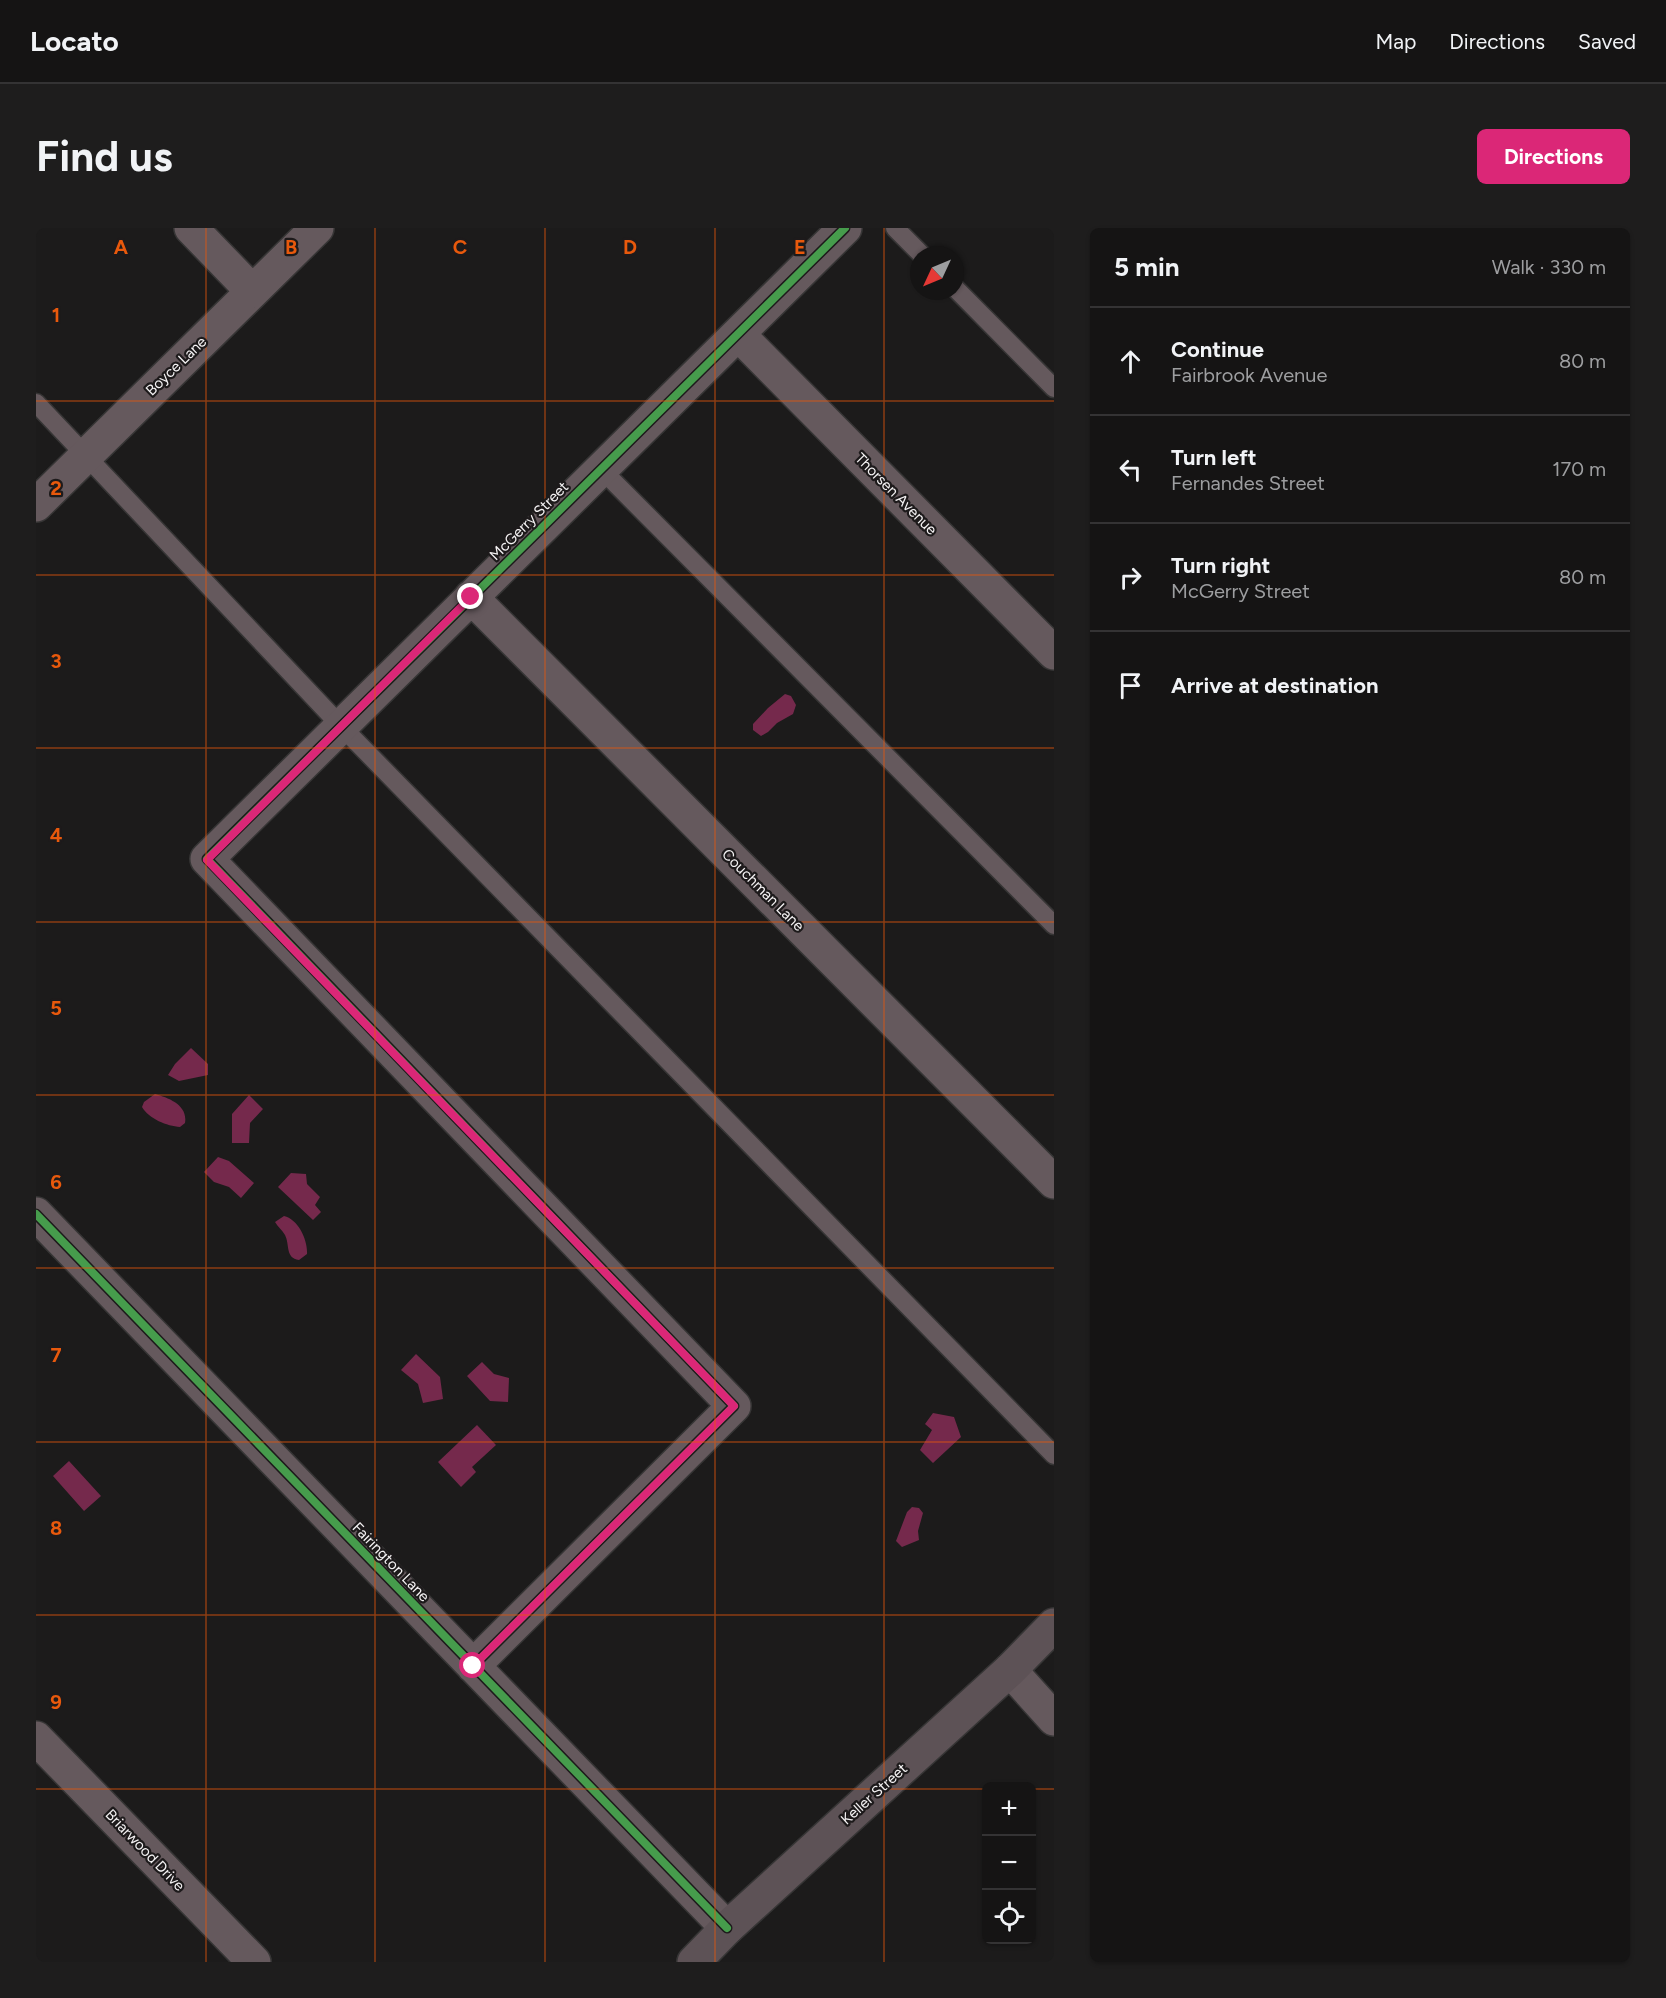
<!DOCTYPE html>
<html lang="en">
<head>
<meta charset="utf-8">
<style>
  body { margin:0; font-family:Figtree,sans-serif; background:#1e1d1d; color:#f1f3f6 }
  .controls { position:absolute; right:18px; bottom:18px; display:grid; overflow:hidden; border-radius:9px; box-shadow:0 2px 4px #0004 }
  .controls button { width:54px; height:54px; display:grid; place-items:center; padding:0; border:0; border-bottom:2px solid #343334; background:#151414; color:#f1f3f6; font:30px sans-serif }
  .compass { position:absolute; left:874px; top:18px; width:54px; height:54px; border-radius:50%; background:#151414; box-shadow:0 2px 4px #0004; rotate:226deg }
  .stop { position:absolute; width:18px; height:18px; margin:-14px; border:4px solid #db2777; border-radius:50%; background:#fff }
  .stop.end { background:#db2777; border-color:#fff; box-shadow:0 2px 6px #0008 }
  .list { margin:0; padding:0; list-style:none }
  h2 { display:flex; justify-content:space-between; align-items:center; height:78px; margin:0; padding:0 24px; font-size:26px }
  h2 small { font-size:20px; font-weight:400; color:#9d9ea0 }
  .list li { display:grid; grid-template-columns:39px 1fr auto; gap:18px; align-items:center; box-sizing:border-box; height:108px; padding:0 24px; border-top:2px solid #343334 }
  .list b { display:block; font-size:22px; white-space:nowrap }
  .list p { margin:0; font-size:20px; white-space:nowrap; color:#9d9ea0 }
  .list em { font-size:20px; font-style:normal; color:#9d9ea0 }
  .icon { flex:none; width:33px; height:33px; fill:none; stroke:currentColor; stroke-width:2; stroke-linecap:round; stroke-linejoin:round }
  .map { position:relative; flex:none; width:1018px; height:1734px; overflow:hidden; border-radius:9px }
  header { display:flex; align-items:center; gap:36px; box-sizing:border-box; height:84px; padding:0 30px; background:#151414; border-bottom:2px solid #343334 }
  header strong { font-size:28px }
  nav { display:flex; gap:33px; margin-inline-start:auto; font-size:21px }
  .intro { display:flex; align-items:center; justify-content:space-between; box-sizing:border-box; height:144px; padding:0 36px }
  h1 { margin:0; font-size:42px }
  .button { padding:15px 27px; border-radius:9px; background:#db2777; color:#fff; font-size:21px; font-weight:700 }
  main { display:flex; gap:36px; padding:0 36px }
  aside { flex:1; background:#151414; border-radius:9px; box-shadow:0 2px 4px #0004 }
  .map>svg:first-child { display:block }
  .water { fill:#75294c }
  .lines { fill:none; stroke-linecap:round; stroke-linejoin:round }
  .lane-casing { stroke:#363535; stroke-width:21 }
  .street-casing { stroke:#363535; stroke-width:36 }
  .secondary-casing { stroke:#363535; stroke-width:36 }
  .lane { stroke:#65595d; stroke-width:18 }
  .street { stroke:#65595d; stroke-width:33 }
  .secondary { stroke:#5d5256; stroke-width:33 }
  .cycleway-casing { stroke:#1d1a1b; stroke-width:11 }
  .cycleway { stroke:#469c4c; stroke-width:8 }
  .route { stroke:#db2777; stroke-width:8 }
  .grid { fill:none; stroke:#e8590c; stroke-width:1.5; stroke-opacity:0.55 }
  .labels { text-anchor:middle; stroke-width:4.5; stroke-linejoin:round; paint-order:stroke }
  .street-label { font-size:15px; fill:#f5f3f4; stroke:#1d1a1b }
  .grid-label { font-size:20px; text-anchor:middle; font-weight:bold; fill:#e8590c; stroke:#1d1a1b; stroke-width:4.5; stroke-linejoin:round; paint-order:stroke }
</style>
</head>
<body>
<header>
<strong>Locato</strong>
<nav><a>Map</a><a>Directions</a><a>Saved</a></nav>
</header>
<div class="intro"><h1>Find us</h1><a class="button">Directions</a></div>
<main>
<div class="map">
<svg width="1018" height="1734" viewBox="0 0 1018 1734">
  <rect width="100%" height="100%" fill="#1c1b1b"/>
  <!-- water -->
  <path class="water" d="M749,466L755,468L760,477L757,486L741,495L732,504L725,508L717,502V496L732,480Z
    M155,820L172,836V847L143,853L132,847L139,836Z
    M119,866C133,870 152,877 149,895L144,899C131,898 113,891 106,879L108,874Z
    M213,867L227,881L214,895L213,915H196V886Z
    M182,929L193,933L218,955L205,970L193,959L178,954L168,944Z
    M255,945L270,946L271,956L284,969L279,977L285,984L277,992L242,959Z
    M248,988C262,991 272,1012 271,1026L263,1032C249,1030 254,1017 249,1007C246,1002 242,999 239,994Z
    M380,1126L404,1149L407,1171L387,1175L382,1156L365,1142Z
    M446,1134L458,1146L473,1150L472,1174L454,1173L431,1148Z
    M897,1185L918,1189L925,1209L897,1235L884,1222L896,1202L889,1196Z
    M441,1197L460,1217L436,1239L440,1244L425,1259L402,1234Z
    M33,1233L65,1268L48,1283L17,1248Z
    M876,1279L883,1280L887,1285L882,1303L883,1312L866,1319L860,1313L871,1284Z"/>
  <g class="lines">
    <defs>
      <path id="lane" d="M859,0L886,27
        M919,60L1018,160
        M0,175L305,498L1018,1227
        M565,241L1018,697"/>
      <path id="street" d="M155,0L216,63
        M702,106L1018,425
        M0,277L281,0
        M435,369L1018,954
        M0,986L691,1700
        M437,1438L698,1178L171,631L809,0
        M974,1442L1018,1491
        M0,1510L218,1734"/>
      <path id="secondary" d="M658,1734L691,1700L974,1442L1018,1397"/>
    </defs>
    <!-- lane casing -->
    <use href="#lane" class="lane-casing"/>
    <!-- street casing -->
    <use href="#street" class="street-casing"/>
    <!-- secondary casing -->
    <use href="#secondary" class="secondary-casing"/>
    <!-- lane -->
    <use href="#lane" class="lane"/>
    <!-- street -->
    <use href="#street" class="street"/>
    <!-- secondary -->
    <use href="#secondary" class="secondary"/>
    <defs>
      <path id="cycleway" d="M0,986L691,1700
        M437,1438L698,1178L171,631L809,0"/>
    </defs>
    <!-- cycleway casing -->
    <use href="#cycleway" class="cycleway-casing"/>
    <!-- cycleway -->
    <use href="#cycleway" class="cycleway"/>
  </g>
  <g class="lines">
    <!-- route -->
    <path class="route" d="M435,369L171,632L698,1178L437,1438"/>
  </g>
  <!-- grid -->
  <path class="grid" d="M170,0V1734M339,0V1734M509,0V1734M679,0V1734M848,0V1734M0,173H1018M0,347H1018M0,520H1018M0,694H1018M0,867H1018M0,1040H1018M0,1214H1018M0,1387H1018M0,1561H951M996,1561H1018"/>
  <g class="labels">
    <!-- street labels -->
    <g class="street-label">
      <text transform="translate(140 138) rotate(-44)" y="5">Boyce Lane</text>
      <text transform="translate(860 266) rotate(45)" y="5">Thorsen Avenue</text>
      <text transform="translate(493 293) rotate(-45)" y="5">McGerry Street</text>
      <text transform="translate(727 662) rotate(45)" y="5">Couchman Lane</text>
      <text transform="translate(355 1334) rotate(46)" y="5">Fairington Lane</text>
      <text transform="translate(838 1566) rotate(-42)" y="5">Keller Street</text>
      <text transform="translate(109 1622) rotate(46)" y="5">Briarwood Drive</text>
    </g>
  </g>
  <g class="grid-label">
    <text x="85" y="26">A</text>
    <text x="255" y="26">B</text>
    <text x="424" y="26">C</text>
    <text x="594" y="26">D</text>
    <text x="764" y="26">E</text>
    <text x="20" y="94">1</text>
    <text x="20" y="267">2</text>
    <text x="20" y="440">3</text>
    <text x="20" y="614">4</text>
    <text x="20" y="787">5</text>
    <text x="20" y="961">6</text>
    <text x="20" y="1134">7</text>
    <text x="20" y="1307">8</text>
    <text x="20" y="1481">9</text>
  </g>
</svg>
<div class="controls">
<button>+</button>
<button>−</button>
<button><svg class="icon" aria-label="locate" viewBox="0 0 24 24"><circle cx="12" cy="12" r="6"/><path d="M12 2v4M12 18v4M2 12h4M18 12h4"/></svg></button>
</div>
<svg class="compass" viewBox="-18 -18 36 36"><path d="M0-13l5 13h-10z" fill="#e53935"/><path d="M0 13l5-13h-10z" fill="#9d9ea0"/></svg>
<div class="stop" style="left:437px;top:1438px"></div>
<div class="stop end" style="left:435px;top:369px"></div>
</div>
<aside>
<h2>5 min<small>Walk · 330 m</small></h2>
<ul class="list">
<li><svg class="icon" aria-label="ahead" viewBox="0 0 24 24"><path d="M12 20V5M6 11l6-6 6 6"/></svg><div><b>Continue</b><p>Fairbrook Avenue</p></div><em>80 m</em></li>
<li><svg class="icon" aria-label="left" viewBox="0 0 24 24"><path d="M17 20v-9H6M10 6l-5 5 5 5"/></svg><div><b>Turn left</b><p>Fernandes Street</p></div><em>170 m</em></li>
<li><svg class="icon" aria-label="right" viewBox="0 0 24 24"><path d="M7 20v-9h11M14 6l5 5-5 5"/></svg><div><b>Turn right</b><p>McGerry Street</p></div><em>80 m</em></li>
<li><svg class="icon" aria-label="arrive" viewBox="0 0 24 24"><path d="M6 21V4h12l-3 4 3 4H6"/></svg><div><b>Arrive at destination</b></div></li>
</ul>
</aside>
</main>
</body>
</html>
